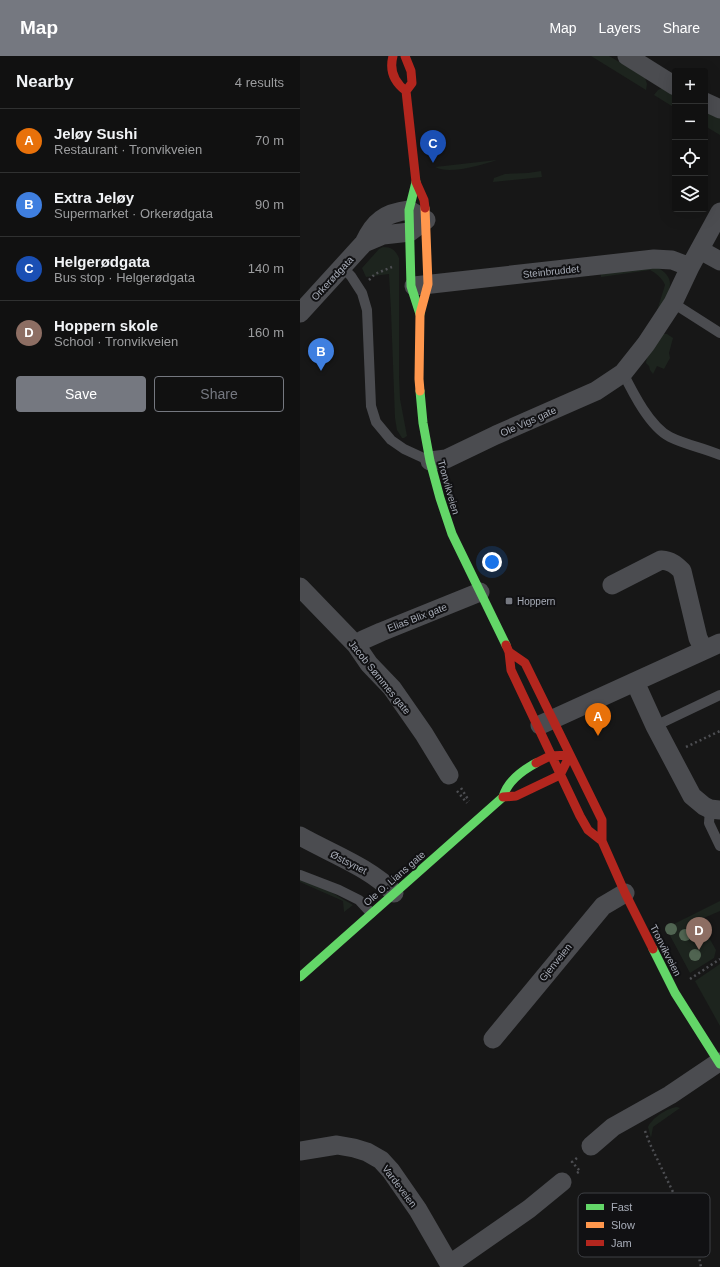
<!DOCTYPE html>
<html lang="en">
<head>
<meta charset="utf-8">
<style>
  body { margin:0; font-family:Arial,sans-serif; background:#1a1a1a; color:#f1f3f6 }
  .controls { position:absolute; right:12px; top:12px; display:grid; overflow:hidden; border-radius:4px; box-shadow:0 4px 16px #0002 }
  .controls button { width:36px; height:36px; display:grid; place-items:center; padding:0; border:0; border-bottom:1px solid #303131; background:#111; color:#f1f3f6; font:20px sans-serif }
  .you { position:absolute; left:192px; top:506px; width:14px; height:14px; margin:-10px; border:3px solid #fff; border-radius:50%; background:#1a73e8; box-shadow:0 0 0 6px #1a73e833 }
  .badge { display:grid; place-items:center; width:26px; height:26px; border-radius:50%; background:#757880; color:#fff; font-size:13px; font-weight:700 }
  .pin { position:absolute; translate:-50% -33px; filter:drop-shadow(0 1px 2px #0008) }
  .pin::after { content:''; position:absolute; top:21px; width:14px; height:12px; background:inherit; clip-path:polygon(0 0,100% 0,50% 100%) }
  .list { margin:0; padding:0; list-style:none }
  h2 { display:flex; justify-content:space-between; align-items:center; height:52px; margin:0; padding:0 16px; font-size:17px }
  h2 small { font-size:13px; font-weight:400; color:#9c9d9f }
  .list li { display:grid; grid-template-columns:26px 1fr auto; gap:12px; align-items:center; box-sizing:border-box; height:64px; padding:0 16px; border-top:1px solid #303131 }
  .list b { display:block; font-size:15px; white-space:nowrap }
  .list p { margin:0; font-size:13px; white-space:nowrap; color:#9c9d9f }
  .list em { font-size:13px; font-style:normal; color:#9c9d9f }
  .actions { display:flex; gap:8px; padding:12px 16px }
  .actions a { flex:1; padding:9px 0; border:1px solid #757880; border-radius:4px; text-align:center; font-size:14px; color:#757880 }
  .actions .main { background:#757880; color:#fff }
  .icon { flex:none; width:22px; height:22px; fill:none; stroke:currentColor; stroke-width:2; stroke-linecap:round; stroke-linejoin:round }
  .map { position:relative; flex:none; width:420px; height:1211px; overflow:hidden }
  header { display:flex; align-items:center; gap:24px; box-sizing:border-box; height:56px; padding:0 20px; background:#757880; color:#fff }
  header strong { font-size:19px }
  nav { display:flex; gap:22px; margin-inline-start:auto; font-size:14px }
  main { display:flex }
  aside { flex:1; background:#111 }
  .map>svg:first-child { display:block }
  .green { fill:#1d241e }
  .lines { fill:none; stroke-linecap:round; stroke-linejoin:round }
  .path { stroke:#4d4e52; stroke-width:2.5; stroke-dasharray:2 3; stroke-linecap:butt }
  .lane { stroke:#4b4c50; stroke-width:10 }
  .street { stroke:#4b4c50; stroke-width:19 }
  .fast { stroke:#63d668; stroke-width:9 }
  .slow { stroke:#ff974d; stroke-width:9 }
  .jam { stroke:#b3261e; stroke-width:9 }
  .tree { fill:#506451 }
  .poi-dot { fill:#757880; stroke:#111113; stroke-width:1.5 }
  .labels { text-anchor:middle; stroke-width:4; stroke-linejoin:round; paint-order:stroke }
  .street-label { font-size:10px; fill:#a8adb8; stroke:#111113 }
  .poi-label { font-size:10px; fill:#a8adb8; stroke:#111113; text-anchor:start }
  .key { fill:#111113; stroke:#3e4045; stroke-width:1 }
  .key-label { font-size:11px; fill:#a8adb8 }
</style>
</head>
<body>
<header>
<strong>Map</strong>
<nav><a>Map</a><a>Layers</a><a>Share</a></nav>
</header>
<main>
<aside>
<h2>Nearby<small>4 results</small></h2>
<ul class="list">
<li><span class="badge" style="background:#e8710a">A</span><div><b>Jeløy Sushi</b><p>Restaurant · Tronvikveien</p></div><em>70 m</em></li>
<li><span class="badge" style="background:#3f7fe0">B</span><div><b>Extra Jeløy</b><p>Supermarket · Orkerødgata</p></div><em>90 m</em></li>
<li><span class="badge" style="background:#1a4fb4">C</span><div><b>Helgerødgata</b><p>Bus stop · Helgerødgata</p></div><em>140 m</em></li>
<li><span class="badge" style="background:#8d6e63">D</span><div><b>Hoppern skole</b><p>School · Tronvikveien</p></div><em>160 m</em></li>
</ul>
<div class="actions"><a class="main">Save</a><a>Share</a></div>
</aside>
<div class="map">
<svg width="420" height="1211" viewBox="0 0 420 1211">
  <rect width="100%" height="100%" fill="#171717"/>
  <!-- green -->
  <path class="green" d="M291,0H309L328,11L345,22L347,28L346,34Z
    M362,32L375,39V52L354,39L358,34Z
    M405,54L420,62V79L405,70Z
    M197,104C182,109 149,119 135,111Z
    M241,115L242,121L193,126L194,122L205,118L228,117Z
    M83,191C92,191 96,195 99,202V320L100,343L107,380L104,382H102L97,374L95,362L91,255L89,218L66,221L62,212L79,193Z
    M354,210C382,222 367,240 356,258L365,229C363,223 356,217 350,214L301,221V218Z
    M362,278H367L373,282L369,297L370,302L364,313L357,310L353,318L350,314L349,310L346,307C347,295 355,287 362,278Z
    M0,823L24,832L53,849L44,856L43,845L0,826Z
    M420,845V855L399,864L416,894L414,902L390,917L366,872Z
    M420,908V970L395,925Z
    M377,1051L380,1052L353,1071L351,1082L348,1071C352,1062 367,1052 377,1051Z"/>
  <g class="lines">
    <!-- path -->
    <path class="path" d="M69,224L75,218L92,211
      M386,691L420,675
      M161,732L169,745
      M157,735L167,747
      M390,923L420,903
      M345,1075L350,1088L395,1182L401,1211
      M277,1117L280,1115L272,1106L277,1102"/>
    <!-- lane -->
    <path class="lane" d="M42,211L51,220L62,237L67,254L71,350L76,366L91,384L104,393L130,405
      M373,247L420,277
      M323,317C333,337 350,371 370,381C386,389 404,392 420,399
      M355,670L420,639
      M410,753L409,767L420,790
      M0,819L39,834L59,844L71,857"/>
    <!-- street -->
    <path class="street" d="M327,0L375,30
      M405,46L420,53
      M400,194L420,205
      M114,230L354,203L372,204L390,211
      M0,257L64,187L83,179L110,176L126,164L109,154C85,157 74,165 64,187
      M130,405L146,403L196,379L296,335L323,317L346,288L373,247L390,211L420,156
      M312,529L361,504C371,505 375,508 382,515L398,582L404,594
      M0,531L56,589L69,608L92,632L124,678L149,719
      M56,589L63,584L81,576L180,536
      M335,626L355,670L392,740L404,750L410,753L420,754
      M240,669L420,587
      M0,780C30,797 71,812 94,837
      M193,983L303,850L325,837
      M291,1090L313,1071L370,1039L419,1006
      M0,1095L37,1089L54,1092L67,1096L81,1104L91,1115L118,1154L151,1211
      M150,1208L229,1153L262,1126"/>
    <!-- fast -->
    <path class="fast" d="M116,126L109,154L111,230L120,258
      M120,335L123,367L130,405L140,442L152,478L206,589
      M353,893L375,937L420,1008
      M0,921L203,741C207,726 223,714 236,707"/>
    <!-- slow -->
    <path class="slow" d="M120,335L119,323L120,258L128,228L125,152"/>
    <!-- jam -->
    <path class="jam" d="M93,0C89,15 94,26 106,35
      M105,0L111,15L112,27L106,35L116,126L124,144L125,152
      M206,589L209,596L211,614L280,760L288,774L302,785
      M209,596L225,607L302,764V785L325,837L353,893
      M203,741L216,740L260,719L270,699L250,700L236,707"/>
  </g>
  <!-- trees -->
  <g class="tree">
    <circle cx="371" cy="873" r="6"/>
    <circle cx="385" cy="879" r="6"/>
    <circle cx="395" cy="899" r="6"/>
  </g>
  <!-- markers -->
  <rect class="poi-dot" x="205" y="541" width="8" height="8" rx="2"/>
  <g class="labels">
    <!-- street labels -->
    <g class="street-label">
      <text transform="translate(251 215) rotate(-6)" y="4">Steinbruddet</text>
      <text transform="translate(32 222) rotate(-47)" y="4">Orkerødgata</text>
      <text transform="translate(228 365) rotate(-24)" y="4">Ole Vigs gate</text>
      <text transform="translate(149 431) rotate(74)" y="4">Tronvikveien</text>
      <text transform="translate(117 561) rotate(-21)" y="4">Elias Blix gate</text>
      <text transform="translate(80 621) rotate(51)" y="4">Jacob Sømmes gate</text>
      <text transform="translate(49 806) rotate(27)" y="4">Østsynet</text>
      <text transform="translate(94 822) rotate(-41)" y="4">Ole O. Lians gate</text>
      <text transform="translate(366 894) rotate(63)" y="4">Tronvikveien</text>
      <text transform="translate(255 906) rotate(-51)" y="4">Gjenveien</text>
      <text transform="translate(100 1130) rotate(53)" y="4">Vardeveien</text>
    </g>
    <!-- poi labels -->
    <g class="poi-label">
      <text x="217" y="549">Hoppern</text>
    </g>
  </g>
  <!-- legend -->
  <rect x="278" y="1137" width="132" height="64" rx="6" class="key"/>
  <rect x="286" y="1148" width="18" height="6" fill="#63d668"/>
  <rect x="286" y="1166" width="18" height="6" fill="#ff974d"/>
  <rect x="286" y="1184" width="18" height="6" fill="#b3261e"/>
  <g class="key-label">
    <text x="311" y="1155">Fast</text>
    <text x="311" y="1173">Slow</text>
    <text x="311" y="1191">Jam</text>
  </g>
</svg>
<div class="controls">
<button>+</button>
<button>−</button>
<button><svg class="icon" aria-label="locate" viewBox="0 0 24 24"><circle cx="12" cy="12" r="6"/><path d="M12 2v4M12 18v4M2 12h4M18 12h4"/></svg></button>
<button><svg class="icon" aria-label="layers" viewBox="0 0 24 24"><path d="M12 4l9 5-9 5-9-5zM3 14l9 5 9-5"/></svg></button>
</div>
<div class="you"></div>
<div class="pin badge" style="left:298px;top:680px;background:#e8710a">A</div>
<div class="pin badge" style="left:21px;top:315px;background:#3f7fe0">B</div>
<div class="pin badge" style="left:133px;top:107px;background:#1a4fb4">C</div>
<div class="pin badge" style="left:399px;top:894px;background:#8d6e63">D</div>
</div>
</main>
</body>
</html>
